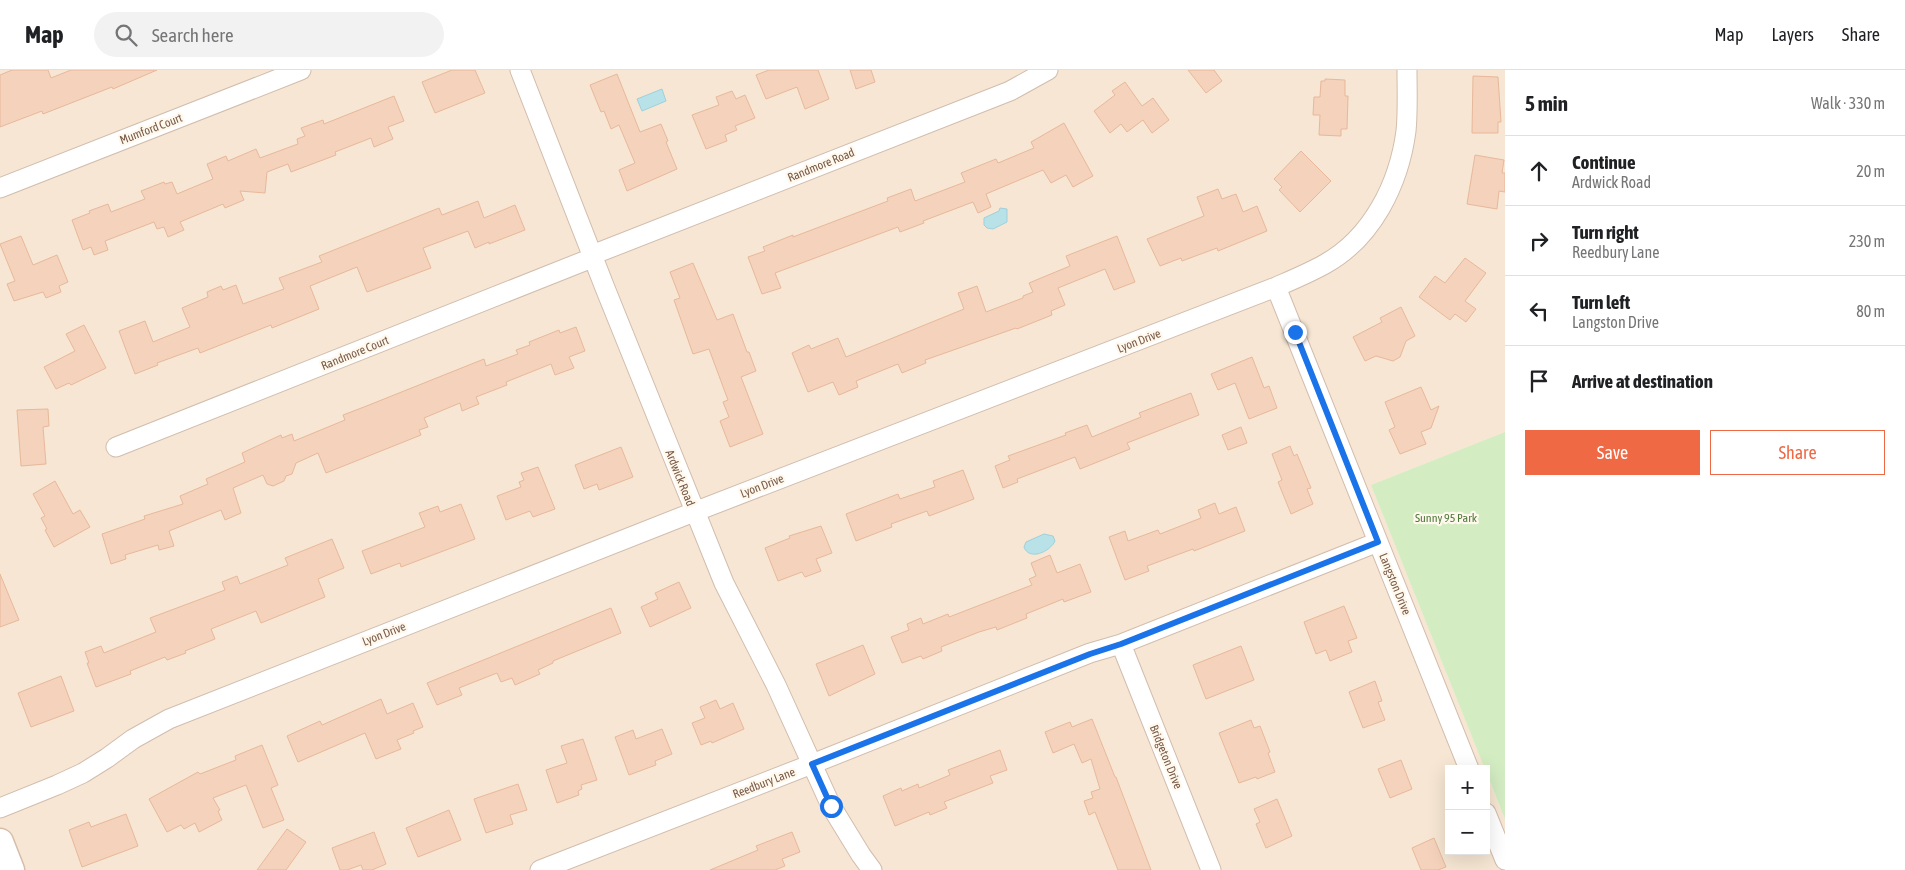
<!DOCTYPE html>
<html lang="en">
<head>
<meta charset="utf-8">
<style>
  body { margin:0; font-family:"Asap Condensed",sans-serif; background:#f2f2f2; color:#202124 }
  .controls { position:absolute; right:15px; bottom:15px; display:grid; overflow:hidden; border-radius:0px; box-shadow:0 5px 20px #0002 }
  .controls button { width:45px; height:45px; display:grid; place-items:center; padding:0; border:0; border-bottom:1px solid #e0e0e0; background:#fff; color:#202124; font:25px sans-serif }
  .stop { position:absolute; width:15px; height:15px; margin:-11px; border:4px solid #1a73e8; border-radius:50%; background:#fff }
  .stop.end { background:#1a73e8; border-color:#fff; box-shadow:0 1px 5px #0008 }
  .list { margin:0; padding:0; list-style:none }
  h2 { display:flex; justify-content:space-between; align-items:center; height:65px; margin:0; padding:0 20px; font-size:21px }
  h2 small { font-size:16px; font-weight:400; color:#757577 }
  .list li { display:grid; grid-template-columns:32px 1fr auto; gap:15px; align-items:center; box-sizing:border-box; height:70px; padding:0 20px; border-top:1px solid #e0e0e0 }
  .list b { display:block; font-size:19px; white-space:nowrap }
  .list p { margin:0; font-size:16px; white-space:nowrap; color:#757577 }
  .list em { font-size:16px; font-style:normal; color:#757577 }
  .actions { display:flex; gap:10px; padding:15px 20px }
  .actions a { flex:1; padding:11px 0; border:1px solid #ee6944; border-radius:0px; text-align:center; font-size:18px; color:#ee6944 }
  .actions .main { background:#ee6944; color:#fff }
  .icon { flex:none; width:28px; height:28px; fill:none; stroke:currentColor; stroke-width:2; stroke-linecap:round; stroke-linejoin:round }
  .map { position:relative; flex:none; width:1505px; height:800px; overflow:hidden }
  header { display:flex; align-items:center; gap:30px; box-sizing:border-box; height:70px; padding:0 25px; background:#fff; border-bottom:1px solid #e0e0e0 }
  header strong { font-size:24px }
  nav { display:flex; gap:28px; margin-inline-start:auto; font-size:18px }
  .search { width:350px; height:45px; background:#f2f2f2; display:flex; align-items:center; gap:12px; box-sizing:border-box; padding:0 18px; border-radius:28px; color:#757577; font-size:19px }
  main { display:flex }
  aside { flex:1; background:#fff }
  .map>svg:first-child { display:block }
  .residential { fill:#f6e6d3 }
  .green { fill:#d3ecc2 }
  .water { fill:#b8e2e8; stroke:#9ed1db }
  .building { fill:#f4d2bb; stroke:#e8b89a }
  .lines { fill:none; stroke-linecap:round; stroke-linejoin:round }
  .street-casing { stroke:#d2bdad; stroke-width:21 }
  .secondary-casing { stroke:#d5bdaa; stroke-width:29 }
  .street { stroke:#fff; stroke-width:19 }
  .secondary { stroke:#fff; stroke-width:26 }
  .route { stroke:#1a73e8; stroke-width:6 }
  .labels { text-anchor:middle; stroke-width:4.5; stroke-linejoin:round; paint-order:stroke }
  .street-label { font-size:12px; fill:#785948; stroke:#fff8ec }
  .park-label { font-size:12px; fill:#4e793d; stroke:#fff8ec }
</style>
</head>
<body>
<header>
<strong>Map</strong>
<div class="search"><svg class="icon" aria-label="search" viewBox="0 0 24 24"><circle cx="10" cy="10" r="6"/><path d="M15 15l6 6"/></svg>Search here</div>
<nav><a>Map</a><a>Layers</a><a>Share</a></nav>
</header>
<main>
<div class="map">
<svg width="1505" height="800" viewBox="0 0 1505 800">
  <rect width="100%" height="100%" fill="#fdf4e5"/>
  <!-- residential -->
  <path class="residential" d="M0,0H1505V362L1371,415L1485,699H1449V781H1486V702L1505,749V800H0Z"/>
  <!-- green -->
  <path class="green" d="M1505,362V749L1371,415Z"/>
  <!-- water -->
  <path class="water" d="M662,19L666,31L642,41L637,29Z
    M1000,138L1007,139V152L993,159L987,158L984,155V148L999,141Z
    M1044,464L1053,466L1055,471C1050,482 1029,491 1024,477L1026,472Z"/>
  <!-- building -->
  <path class="building" d="M12,0H48L51,8L71,0H157L113,19L112,17L43,44L42,41L0,57V5Z
    M452,0H475L485,23L435,43L422,12Z
    M769,0H818L829,29L805,39L797,17L766,29L756,5Z
    M850,0H871L875,12L856,19Z
    M1188,0H1214L1222,11L1206,23Z
    M617,4L640,62L661,54L668,71L666,72L677,99L627,121L619,100L635,93L619,55L611,59L604,41L601,42L590,15Z
    M1473,6L1498,7L1501,52H1498V63H1472Z
    M1325,9L1345,10V26H1348L1347,59H1341V66L1319,65L1320,45H1313L1314,27H1320L1321,11H1325Z
    M1125,12L1142,36L1153,28L1169,50L1152,63L1143,50L1127,62L1121,54L1110,63L1094,41L1115,25L1112,21Z
    M732,21L736,29L745,25L755,48L735,56L737,60L725,65L727,71L706,79L692,45L719,35L716,27Z
    M394,26L404,51L388,57L393,69L374,77L371,68L335,82L336,85L291,102L288,94L267,102L265,123L240,121L244,130L225,138L223,134L180,152L184,160L168,167L164,157L157,159L154,152L105,171L108,180L94,185L91,177L83,180L72,150L90,143L89,141L108,134L111,142L145,129L141,121L164,112L165,114L172,112L177,124L213,109L207,94L226,86L228,91L256,79L260,88L298,74L297,69L305,66L301,58L323,50L324,54Z
    M1064,53L1093,106L1073,117L1066,105L1051,113L1043,100L986,124L991,137L978,143L973,132L923,151L924,153L900,162L898,157L775,203L781,218L762,224L748,187L765,181L763,177L793,165V167L888,131L887,128L911,119L915,131L965,112L961,103L996,89L998,93L1034,78L1031,72Z
    M1301,81L1331,111L1300,142L1279,120L1282,117L1274,109Z
    M1475,85L1504,90L1502,103H1505V122L1499,121L1497,139L1467,134Z
    M1218,119L1222,129L1236,124L1243,142L1257,136L1267,161L1218,181L1217,178L1182,191L1181,188L1160,196L1147,169L1204,146L1197,127Z
    M478,131L484,148L515,135L525,160L489,174V172L475,178L468,161L423,178L431,198L367,222L357,197L310,216L319,239L272,258L271,255L200,283L198,278L157,293L158,295L135,304L119,261L145,251L153,272L190,257L182,238L208,227L207,222L221,216L223,220L236,215L243,234L284,219L279,208L322,192L319,186L439,138L442,145Z
    M21,166L33,195L57,185L68,212L59,216L61,222L46,228L43,222L14,231L7,214L15,211L0,174Z
    M1117,166L1135,212L1114,220L1105,199L1058,218L1065,235L1051,241L1052,245L1017,259L1016,258L925,290L926,293L902,303L898,294L856,311L858,317L839,325L833,312L808,322L792,283L809,275L811,279L838,268L846,287L964,239L958,223L977,216L986,242L1023,228V226L1033,222L1029,213L1070,196L1066,186Z
    M1465,188L1486,203L1465,231L1476,239L1466,252L1455,244L1450,250L1419,227L1435,206L1445,213Z
    M693,193L717,250L733,244L747,282H749L756,301L741,307L763,364L730,377L720,351L729,347L723,332L728,330L709,279L693,284L674,230L680,228L670,202Z
    M1401,237L1415,266L1406,271L1400,287L1393,291L1376,286L1365,291L1353,267L1382,252L1380,248Z
    M84,255L106,298L71,315L69,313L56,319L44,297L75,281L66,264Z
    M576,257L585,281L569,287L574,298L555,305L551,294L506,312L507,315L476,327L479,334L462,341L460,333L424,348L428,357L419,360L421,365L326,403L318,383L296,393L292,404L286,406L284,411L273,416L267,414L263,405L233,418L241,443L225,450L221,440L169,461L174,476L159,480L158,475L125,485L126,489L111,494L102,464L145,449L144,446L183,434L180,426L208,414L206,409L245,392L242,383L281,365L282,368L292,364L294,371L345,350L343,345L364,337L484,289L486,296L518,284L516,280L530,275L529,272L559,260L560,263Z
    M1252,287L1264,318L1269,316L1277,338L1249,349L1235,313L1218,320L1211,304Z
    M1421,317L1431,340L1439,336L1431,358L1421,362L1426,374L1400,384L1389,360L1395,357L1385,332Z
    M1191,323L1199,345L1127,373L1130,379L1080,399L1075,387L1017,409L1018,412L1003,418L995,396L1010,390L1008,386L1066,365L1065,363L1087,355L1092,367L1141,347L1139,343Z
    M48,339L49,356L43,357L46,394L21,396L17,340Z
    M1241,357L1247,373L1228,380L1222,365Z
    M1290,376L1294,386L1297,384L1311,418L1307,419L1313,434L1291,444L1278,412L1282,410L1272,384Z
    M621,377L633,407L599,420L597,414L584,419L575,395Z
    M538,397L555,439L533,447L530,441L506,450L497,426L521,417L519,412L524,410L521,403Z
    M963,400L974,429L929,446L927,441L891,454L892,457L856,471L846,444L898,424L900,429L935,417L933,411Z
    M55,411L73,444L80,440L90,457L54,477L45,460L47,459L41,448L45,446L33,424Z
    M1215,433L1219,444L1236,437L1245,461L1194,481L1193,479L1147,496L1149,501L1125,510L1109,467L1125,461L1128,471L1158,460L1160,464L1201,448L1198,440Z
    M461,434L475,469L401,497L400,493L371,504L362,481L425,457L419,443L438,436L440,442Z
    M821,456L832,483L816,489L821,501L805,507L802,502L778,511L765,478L790,468L789,466Z
    M332,469L344,498L318,509L325,527L261,553L256,541L211,559L215,569L185,581L186,583L167,590L165,587L130,601L131,604L96,617L87,593H89L85,582L101,576L104,583L156,562L150,548L225,520L222,512L237,506L240,514L288,495L285,488Z
    M1050,485L1057,503L1080,494L1091,522L1064,532L1063,529L1026,544L1027,548L997,560L996,557L979,562L941,577L942,581L923,589L921,586L902,593L891,567L909,560L907,554L921,548L923,554L948,544L949,547L1032,515L1029,509L1036,506L1031,493Z
    M0,504L19,550L0,557Z
    M679,512L691,538L650,557L641,537L658,529L655,523Z
    M1344,536L1357,568L1348,571L1352,582L1330,591L1326,580L1316,584L1304,552Z
    M611,538L621,563L553,591V593L538,600L540,604L515,615L512,608L501,612L497,603L459,618L462,625L437,635L427,613Z
    M863,575L875,604L829,626L816,594Z
    M1241,576L1254,610L1206,629L1193,595Z
    M61,606L74,641L31,657L18,623Z
    M1375,611L1382,631L1378,632L1385,650L1363,658L1349,622Z
    M381,629L387,644L413,633L423,657L413,661L414,663L397,670L401,679L376,689L365,663L298,692L287,666L320,651L322,655Z
    M716,630L720,639L733,633L744,659L712,673L711,671L701,675L692,653L705,648L700,637Z
    M1092,649L1115,707H1116L1151,800H1118L1095,742L1089,745L1084,731L1093,728L1091,722L1100,719L1091,689L1082,693L1074,674L1053,683L1045,662L1070,652L1072,657Z
    M1251,650L1254,658L1260,656L1270,682L1268,683L1275,702L1257,709L1256,707L1239,713L1219,663Z
    M662,659L672,684L655,691L656,695L629,705L615,667L633,660L636,669Z
    M583,669L597,710L581,715L582,719L578,721L579,725L557,733L546,700L567,693L561,676Z
    M262,675L278,715L271,718L284,750L263,758L246,715L213,728L220,740L218,741L222,750L199,762L195,753L184,759L181,755L167,762L149,729L198,702L200,704L236,690L235,686Z
    M1000,680L1007,700L990,706L993,713L944,732L947,738L930,745L929,742L895,756L883,726L901,718L902,721L918,714L919,718L950,705L948,700Z
    M1401,690L1412,719L1390,728L1378,699Z
    M518,714L527,740L510,745L513,754L486,763L474,729Z
    M1277,729L1292,766L1266,778L1256,754L1260,752L1254,739Z
    M449,740L461,770L418,787L406,758Z
    M126,744L138,776L82,797L69,760L89,752L91,757Z
    M287,759L306,772L286,800H257Z
    M374,762L386,794L372,800H363L361,795L347,800H340L332,778Z
    M792,762L800,782L782,789L785,796L775,800H710L758,780L756,776Z
    M1434,768L1446,797L1438,800H1421L1412,778Z"/>
  <g class="lines">
    <defs>
      <path id="street" d="M520,0L605,218L724,513L776,615L831,736L861,785L872,800
        M0,118L301,0
        M1276,217L1469,699
        M116,377L587,190L597,183L1010,21L1048,0
        M1121,574L1211,800
        M0,738L57,715L83,703L107,688L133,669L169,649L694,442L1276,217C1292,210 1309,203 1325,194C1372,168 1399,114 1406,61C1408,42 1407,20 1407,0
        M1486,743L1505,790
        M540,800L812,694L1090,583L1121,574L1378,472"/>
      <path id="secondary" d="M0,772L11,800"/>
    </defs>
    <!-- street casing -->
    <use href="#street" class="street-casing"/>
    <!-- secondary casing -->
    <use href="#secondary" class="secondary-casing"/>
    <!-- street -->
    <use href="#street" class="street"/>
    <!-- secondary -->
    <use href="#secondary" class="secondary"/>
  </g>
  <g class="lines">
    <!-- route -->
    <path class="route" d="M831,736L812,694L1090,584L1121,574L1378,472L1295,262"/>
  </g>
  <g class="labels">
    <!-- street labels -->
    <g class="street-label">
      <text transform="translate(151 59) rotate(-21)" y="4">Mumford Court</text>
      <text transform="translate(821 95) rotate(-22)" y="4">Randmore Road</text>
      <text transform="translate(1139 271) rotate(-21)" y="4">Lyon Drive</text>
      <text transform="translate(355 283) rotate(-22)" y="4">Randmore Court</text>
      <text transform="translate(680 408) rotate(68)" y="4">Ardwick Road</text>
      <text transform="translate(762 416) rotate(-21)" y="4">Lyon Drive</text>
      <text transform="translate(1395 514) rotate(68)" y="4">Langston Drive</text>
      <text transform="translate(384 564) rotate(-21)" y="4">Lyon Drive</text>
      <text transform="translate(1166 687) rotate(68)" y="4">Bridgeton Drive</text>
      <text transform="translate(764 713) rotate(-21)" y="4">Reedbury Lane</text>
    </g>
    <!-- park labels -->
    <g class="park-label">
      <text x="1446" y="452">Sunny 95 Park</text>
    </g>
  </g>
</svg>
<div class="controls">
<button>+</button>
<button>−</button>
</div>
<div class="stop" style="left:831px;top:736px"></div>
<div class="stop end" style="left:1295px;top:262px"></div>
</div>
<aside>
<h2>5 min<small>Walk · 330 m</small></h2>
<ul class="list">
<li><svg class="icon" aria-label="ahead" viewBox="0 0 24 24"><path d="M12 20V5M6 11l6-6 6 6"/></svg><div><b>Continue</b><p>Ardwick Road</p></div><em>20 m</em></li>
<li><svg class="icon" aria-label="right" viewBox="0 0 24 24"><path d="M7 20v-9h11M14 6l5 5-5 5"/></svg><div><b>Turn right</b><p>Reedbury Lane</p></div><em>230 m</em></li>
<li><svg class="icon" aria-label="left" viewBox="0 0 24 24"><path d="M17 20v-9H6M10 6l-5 5 5 5"/></svg><div><b>Turn left</b><p>Langston Drive</p></div><em>80 m</em></li>
<li><svg class="icon" aria-label="arrive" viewBox="0 0 24 24"><path d="M6 21V4h12l-3 4 3 4H6"/></svg><div><b>Arrive at destination</b></div></li>
</ul>
<div class="actions"><a class="main">Save</a><a>Share</a></div>
</aside>
</main>
</body>
</html>
